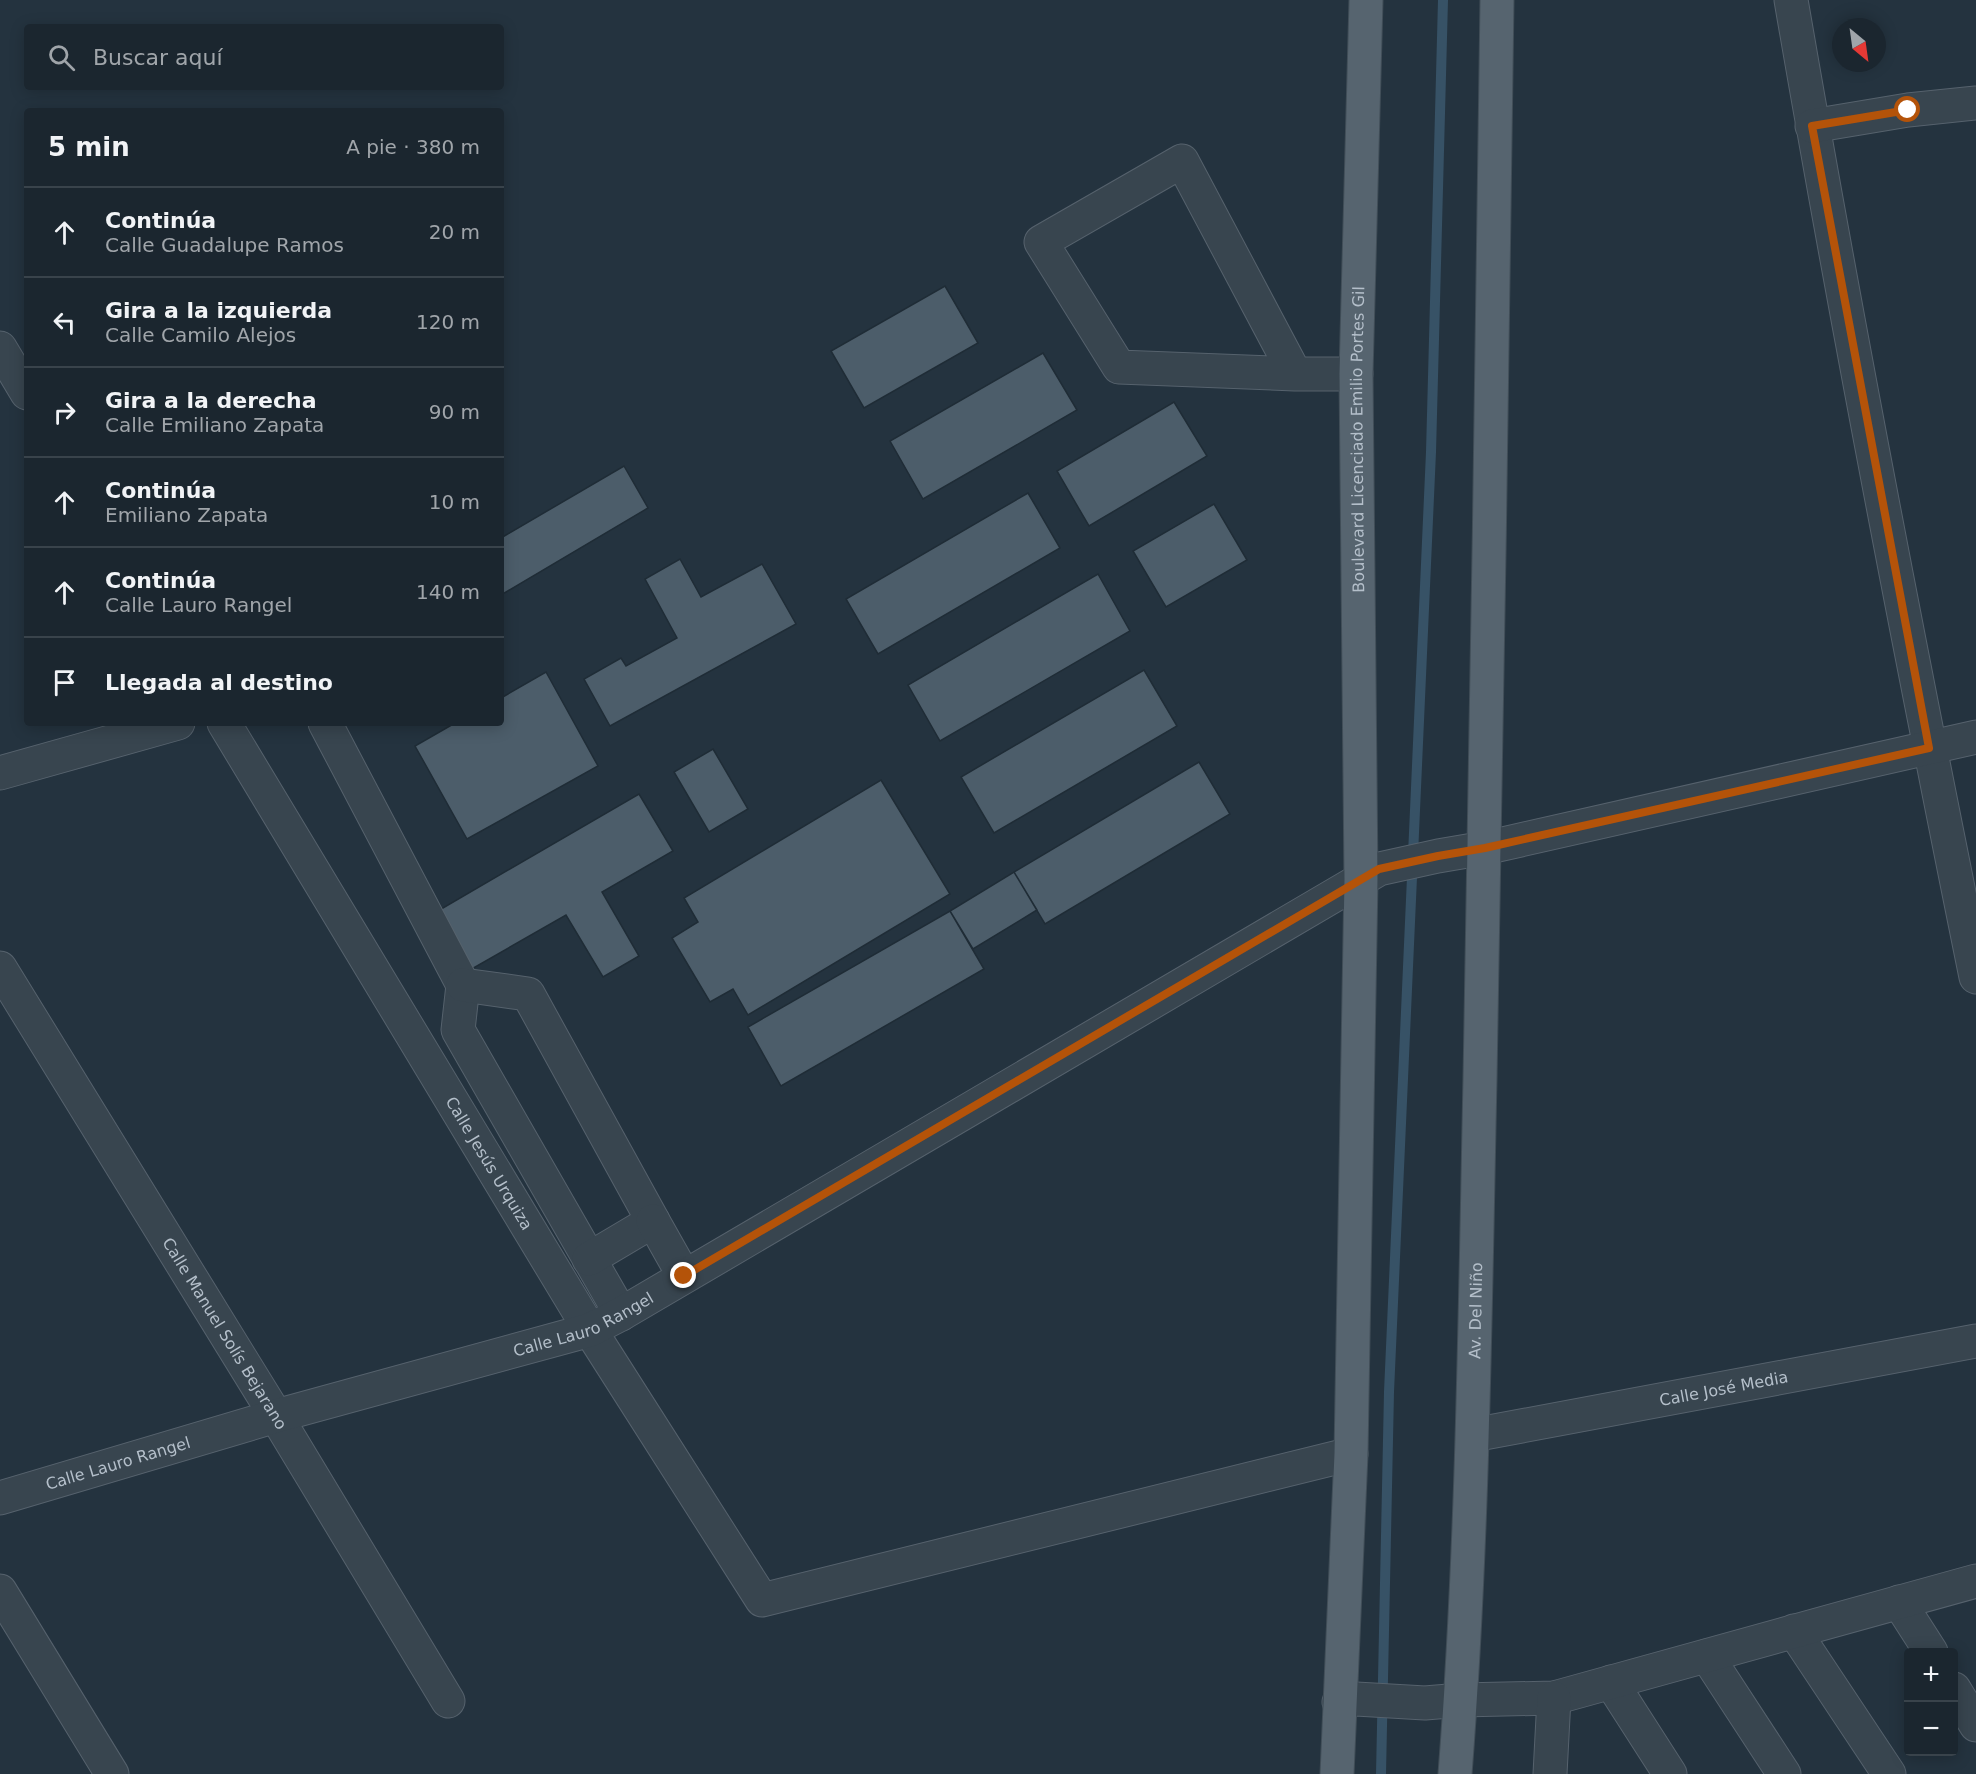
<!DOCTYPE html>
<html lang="es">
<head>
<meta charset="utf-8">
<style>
  body { margin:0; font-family:"DejaVu Sans",sans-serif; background:#28323b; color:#f1f3f6 }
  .controls { position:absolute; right:18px; bottom:18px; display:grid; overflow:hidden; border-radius:6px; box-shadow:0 3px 15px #0003 }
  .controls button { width:54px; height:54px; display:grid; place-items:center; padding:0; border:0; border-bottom:2px solid #39434b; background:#1b262f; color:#f1f3f6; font:30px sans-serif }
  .compass { position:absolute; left:1832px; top:18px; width:54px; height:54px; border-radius:50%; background:#1b262f; box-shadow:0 3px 15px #0003; rotate:151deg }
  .stop { position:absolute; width:18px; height:18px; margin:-14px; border:4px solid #b45309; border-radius:50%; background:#fff }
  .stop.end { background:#b45309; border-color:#fff; box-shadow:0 2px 6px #0008 }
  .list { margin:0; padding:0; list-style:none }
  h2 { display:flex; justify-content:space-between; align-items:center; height:78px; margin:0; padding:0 24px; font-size:26px }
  h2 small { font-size:20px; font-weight:400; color:#a0a5aa }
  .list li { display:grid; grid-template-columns:39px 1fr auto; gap:18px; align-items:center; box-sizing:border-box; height:90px; padding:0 24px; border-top:2px solid #39434b }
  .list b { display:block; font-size:22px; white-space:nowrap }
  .list p { margin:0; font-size:20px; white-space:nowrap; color:#a0a5aa }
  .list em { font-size:20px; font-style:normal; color:#a0a5aa }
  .icon { flex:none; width:33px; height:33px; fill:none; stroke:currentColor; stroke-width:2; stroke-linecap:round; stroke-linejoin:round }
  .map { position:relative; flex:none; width:1976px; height:1774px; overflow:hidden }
  .search { position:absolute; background:#1b262f; box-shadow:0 3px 15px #0003; left:24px; top:24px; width:480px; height:66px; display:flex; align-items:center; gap:15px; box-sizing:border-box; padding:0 21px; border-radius:6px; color:#a0a5aa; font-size:22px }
  .panel { position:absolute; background:#1b262f; box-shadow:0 3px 15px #0003; left:24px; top:108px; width:480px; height:618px; border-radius:6px }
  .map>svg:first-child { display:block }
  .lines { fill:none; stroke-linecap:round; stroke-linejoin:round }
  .stream { stroke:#375266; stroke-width:10 }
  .building { fill:#4c5d6a; stroke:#1f2c36; stroke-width:1.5 }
  .minor-casing { stroke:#56626d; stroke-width:35 }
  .major-casing { stroke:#414e58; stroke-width:35 }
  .minor { stroke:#38454f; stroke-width:33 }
  .major { stroke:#56646f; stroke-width:33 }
  .route { stroke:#b45309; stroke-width:8 }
  .labels { text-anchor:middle; stroke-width:4.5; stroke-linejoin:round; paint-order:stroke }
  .street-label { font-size:16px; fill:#b4bfca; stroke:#1d2a34 }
</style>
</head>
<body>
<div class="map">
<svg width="1976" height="1774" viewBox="0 0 1976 1774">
  <rect width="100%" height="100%" fill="#24333f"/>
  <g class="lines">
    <!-- stream -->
    <path class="stream" d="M1381,1774L1389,1392L1431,452L1443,0"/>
  </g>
  <!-- building -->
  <path class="building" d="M945,286L978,343L864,408L831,351Z
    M1043,353L1077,410L923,499L890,441Z
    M1174,402L1207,456L1089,526L1057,471Z
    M624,466L648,508L501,595V538Z
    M1028,493L1060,548L878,654L846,599Z
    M1214,504L1247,560L1166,607L1133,551Z
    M680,559L701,597L762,564L796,624L610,726L584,679L621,658L626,666L677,638L645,579Z
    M1098,574L1130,631L940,741L908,685Z
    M1144,670L1177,726L994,833L961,777Z
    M546,672L598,766L467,839L415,746L455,723H501V698Z
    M713,749L748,809L709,832L674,772Z
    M1199,762L1230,814L1045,924L1014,872Z
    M881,780L950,894L748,1015L733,989L710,1002L672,938L698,922L684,898Z
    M639,794L673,851L602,892L639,956L603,977L566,915L470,970L436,912Z
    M1014,872L1037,910L973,949L950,911Z
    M950,911L984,969L781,1086L748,1027Z"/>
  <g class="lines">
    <defs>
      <g id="minor">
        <path d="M1791,0C1847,326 1910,652 1976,977"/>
        <path d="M1812,126L1908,110L1976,103"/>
        <path d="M0,348L27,393"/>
        <path d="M1295,374L1182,161L1041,242L1119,367L1295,374H1356"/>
        <path id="s1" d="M224,723L590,1330L762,1600L1351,1454"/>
        <path d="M325,723L463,985L458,1030L621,1314"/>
        <path d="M0,773L178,723"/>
        <path id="s2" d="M0,968L276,1416L448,1701"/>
        <path d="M463,985L528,994L653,1221L589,1259"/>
        <path d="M653,1221L684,1276"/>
        <path id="s3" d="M1473,1435L1976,1341"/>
        <path id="s4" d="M0,1498L276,1416L590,1330L621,1314L1379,869L1438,856L1485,848L1976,737"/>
        <path d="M0,1591L112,1774"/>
        <path d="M1899,1602L1931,1652"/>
        <path d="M1794,1631L1889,1774"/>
        <path d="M1707,1656L1784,1774"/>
        <path d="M1611,1682L1670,1774"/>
        <path d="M1954,1689L1976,1725"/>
        <path d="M1339,1702L1356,1699L1425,1703L1461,1700L1554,1698L1976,1581"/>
        <path d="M1550,1774L1554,1698"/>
      </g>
      <g id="major">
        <path id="s5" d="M1337,1774L1351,1454L1361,879L1356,374L1366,0"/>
        <path id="s6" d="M1455,1774C1473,1543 1475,1311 1480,1079C1487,719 1492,360 1497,0"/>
      </g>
    </defs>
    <!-- minor casing -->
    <use href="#minor" class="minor-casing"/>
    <!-- major casing -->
    <use href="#major" class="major-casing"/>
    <!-- minor -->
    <use href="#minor" class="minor"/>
    <!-- major -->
    <use href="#major" class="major"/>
  </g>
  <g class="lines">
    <!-- route -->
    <path class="route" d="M684,1276L1379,869L1438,856L1485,848L1929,748L1812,126L1908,110"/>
  </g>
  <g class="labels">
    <!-- street labels -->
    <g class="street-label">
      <text dy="6" stroke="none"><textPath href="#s5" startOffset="1335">Boulevard Licenciado Emilio Portes Gil</textPath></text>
      <text dy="6" stroke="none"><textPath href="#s1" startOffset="514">Calle Jesús Urquiza</textPath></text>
      <text dy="6" stroke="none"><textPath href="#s6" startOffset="464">Av. Del Niño</textPath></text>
      <text dy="6" stroke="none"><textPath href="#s4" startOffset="609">Calle Lauro Rangel</textPath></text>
      <text dy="6" stroke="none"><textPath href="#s2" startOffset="429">Calle Manuel Solís Bejarano</textPath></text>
      <text dy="6" stroke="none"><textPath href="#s3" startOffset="255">Calle José Media</textPath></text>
      <text dy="6" stroke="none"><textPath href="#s4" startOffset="123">Calle Lauro Rangel</textPath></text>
    </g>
  </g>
</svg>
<div class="controls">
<button>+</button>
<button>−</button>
</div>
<svg class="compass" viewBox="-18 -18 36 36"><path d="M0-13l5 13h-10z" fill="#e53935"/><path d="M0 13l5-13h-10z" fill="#a0a5aa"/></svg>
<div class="stop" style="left:1908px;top:110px"></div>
<div class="stop end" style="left:684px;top:1276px"></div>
<div class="search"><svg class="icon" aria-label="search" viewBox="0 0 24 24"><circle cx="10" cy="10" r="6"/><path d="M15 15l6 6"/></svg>Buscar aquí</div>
<section class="panel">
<h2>5 min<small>A pie · 380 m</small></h2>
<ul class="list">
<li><svg class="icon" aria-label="ahead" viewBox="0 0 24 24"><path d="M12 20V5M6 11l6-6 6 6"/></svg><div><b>Continúa</b><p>Calle Guadalupe Ramos</p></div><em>20 m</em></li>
<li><svg class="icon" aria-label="left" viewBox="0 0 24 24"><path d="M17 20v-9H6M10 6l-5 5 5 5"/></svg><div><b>Gira a la izquierda</b><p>Calle Camilo Alejos</p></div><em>120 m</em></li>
<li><svg class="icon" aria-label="right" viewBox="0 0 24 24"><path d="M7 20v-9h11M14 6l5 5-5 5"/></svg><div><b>Gira a la derecha</b><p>Calle Emiliano Zapata</p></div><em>90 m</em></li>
<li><svg class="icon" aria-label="ahead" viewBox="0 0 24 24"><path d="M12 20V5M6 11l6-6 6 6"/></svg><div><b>Continúa</b><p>Emiliano Zapata</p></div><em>10 m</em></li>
<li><svg class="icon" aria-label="ahead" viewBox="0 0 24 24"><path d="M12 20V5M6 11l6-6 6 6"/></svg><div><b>Continúa</b><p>Calle Lauro Rangel</p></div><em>140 m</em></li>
<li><svg class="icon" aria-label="arrive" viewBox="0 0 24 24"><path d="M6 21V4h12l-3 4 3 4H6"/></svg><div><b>Llegada al destino</b></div></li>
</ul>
</section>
</div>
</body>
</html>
